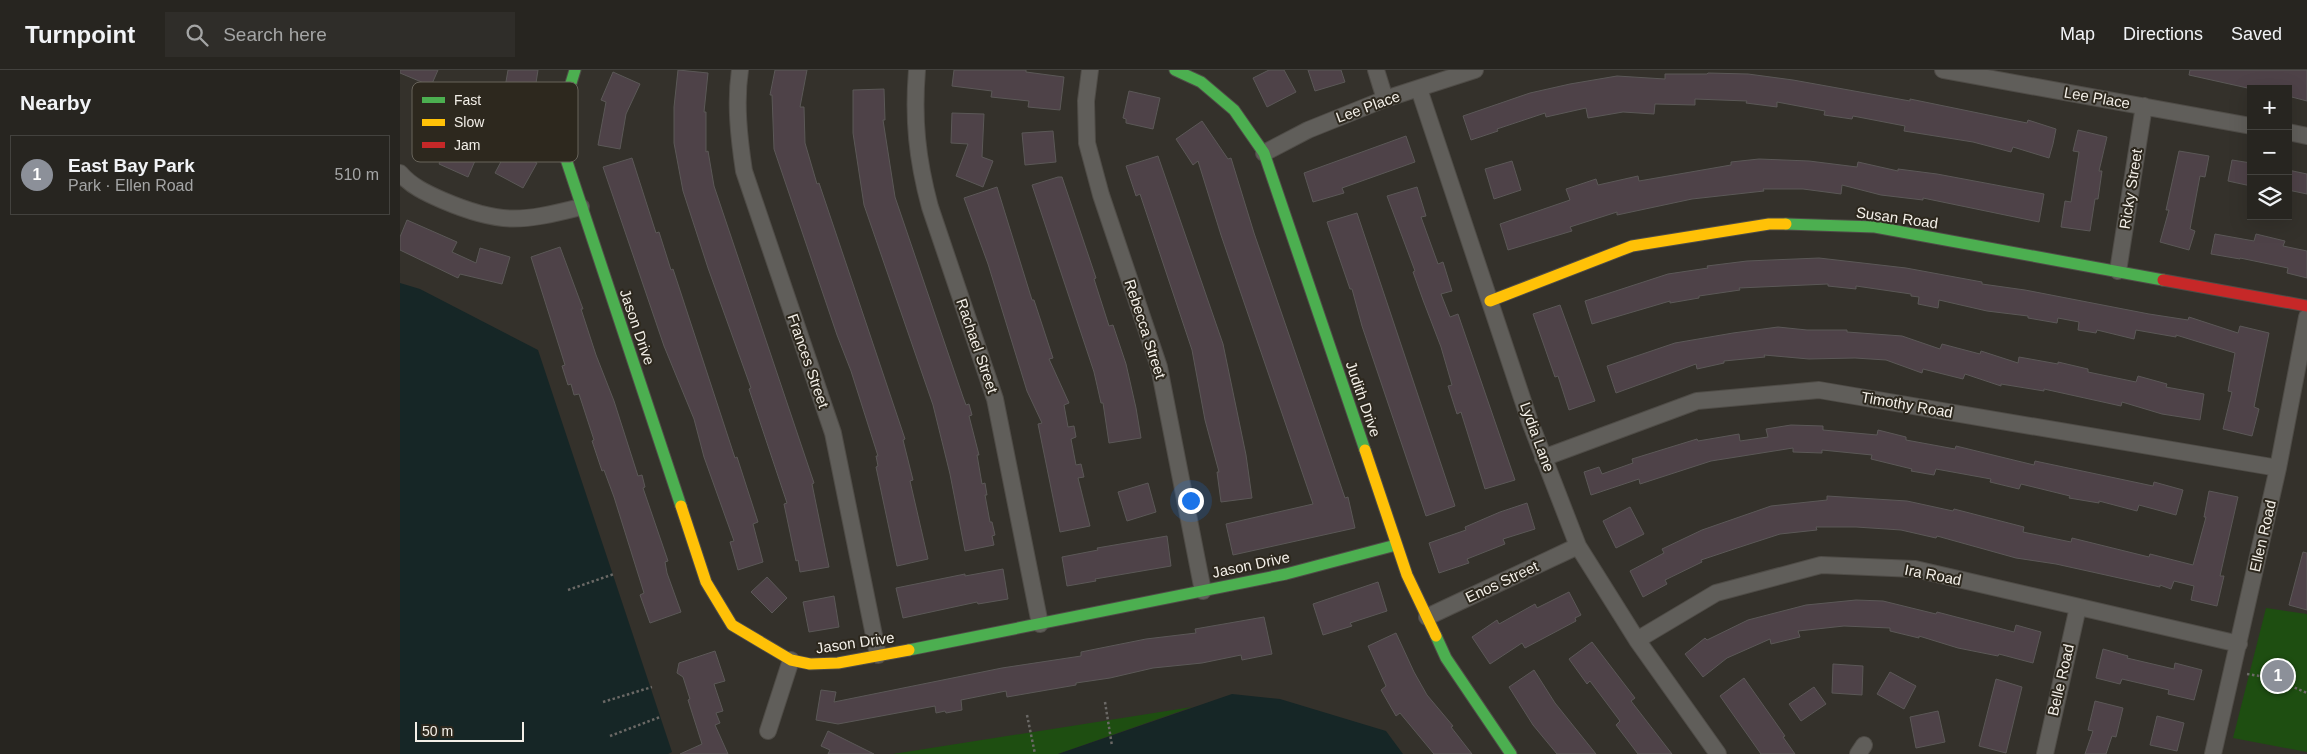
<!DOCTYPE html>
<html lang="en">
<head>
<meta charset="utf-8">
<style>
  body { margin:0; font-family:Helvetica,sans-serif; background:#2f2d29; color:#f1f3f6 }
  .controls { position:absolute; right:15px; top:15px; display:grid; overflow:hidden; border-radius:0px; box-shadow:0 5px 20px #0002 }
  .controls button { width:45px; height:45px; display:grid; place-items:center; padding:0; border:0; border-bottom:1px solid #43423e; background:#272520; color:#f1f3f6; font:25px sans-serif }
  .scale { position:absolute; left:15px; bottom:12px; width:109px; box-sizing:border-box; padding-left:5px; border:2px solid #f3efe8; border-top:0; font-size:14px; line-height:18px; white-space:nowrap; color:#f3efe8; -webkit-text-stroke:4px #2d281e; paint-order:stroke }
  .you { position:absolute; left:790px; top:430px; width:18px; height:18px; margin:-12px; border:4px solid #fff; border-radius:50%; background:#1a73e8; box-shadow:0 0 0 8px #1a73e833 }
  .badge { display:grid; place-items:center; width:32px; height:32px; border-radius:50%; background:#8c9099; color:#fff; font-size:16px; font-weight:700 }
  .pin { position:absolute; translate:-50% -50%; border:2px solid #fff; box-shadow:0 1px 5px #0006 }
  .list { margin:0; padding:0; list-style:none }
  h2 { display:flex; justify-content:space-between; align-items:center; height:65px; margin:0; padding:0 20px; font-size:21px }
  h2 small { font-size:16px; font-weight:400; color:#a4a5a5 }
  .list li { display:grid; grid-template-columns:32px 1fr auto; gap:15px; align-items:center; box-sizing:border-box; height:80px; margin:0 10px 10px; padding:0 10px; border:1px solid #43423e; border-radius:0px }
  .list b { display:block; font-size:19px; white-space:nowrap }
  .list p { margin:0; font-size:16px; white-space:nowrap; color:#a4a5a5 }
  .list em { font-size:16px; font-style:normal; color:#a4a5a5 }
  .icon { flex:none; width:28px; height:28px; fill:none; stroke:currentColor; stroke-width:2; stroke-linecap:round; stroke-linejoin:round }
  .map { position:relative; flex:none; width:1907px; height:684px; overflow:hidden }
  header { display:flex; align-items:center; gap:30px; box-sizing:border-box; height:70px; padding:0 25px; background:#272520; border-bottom:1px solid #43423e }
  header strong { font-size:24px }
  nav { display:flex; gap:28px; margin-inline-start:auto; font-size:18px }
  .search { width:350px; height:45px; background:#2f2d29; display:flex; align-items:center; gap:12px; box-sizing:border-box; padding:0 18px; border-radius:0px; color:#a4a5a5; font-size:19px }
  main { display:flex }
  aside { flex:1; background:#272520 }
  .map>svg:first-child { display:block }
  .green { fill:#1e4e11 }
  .water { fill:#162626 }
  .building { fill:#4e4248; stroke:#5b5857 }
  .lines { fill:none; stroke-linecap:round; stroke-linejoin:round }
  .street-casing { stroke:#4f4c47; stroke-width:18 }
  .fast-casing { stroke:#4f4c47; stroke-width:13 }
  .slow-casing { stroke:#4f4c47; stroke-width:13 }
  .jam-casing { stroke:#4f4c47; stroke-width:13 }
  .path { stroke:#6b6966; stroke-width:2.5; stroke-dasharray:2.5 2.5; stroke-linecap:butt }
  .street { stroke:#605e5a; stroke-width:16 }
  .fast { stroke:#4caf50; stroke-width:11 }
  .slow { stroke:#ffc107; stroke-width:11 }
  .jam { stroke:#c62828; stroke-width:11 }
  .labels { text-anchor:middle; stroke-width:4; stroke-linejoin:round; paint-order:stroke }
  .street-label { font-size:15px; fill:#f3efe8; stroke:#2d281e }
  .key { fill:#2d281e; stroke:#68645b; stroke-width:1 }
  .key-label { font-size:14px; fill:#f3efe8 }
</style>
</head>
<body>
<header>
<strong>Turnpoint</strong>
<div class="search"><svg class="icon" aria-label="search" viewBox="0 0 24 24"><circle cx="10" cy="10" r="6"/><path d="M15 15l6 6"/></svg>Search here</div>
<nav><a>Map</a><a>Directions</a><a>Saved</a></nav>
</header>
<main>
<aside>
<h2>Nearby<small></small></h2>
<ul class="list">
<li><span class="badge">1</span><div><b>East Bay Park</b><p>Park · Ellen Road</p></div><em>510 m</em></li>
</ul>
</aside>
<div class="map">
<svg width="1907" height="684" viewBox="0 0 1907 684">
  <rect width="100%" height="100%" fill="#34312b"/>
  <!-- green -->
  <path class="green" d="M1866,538L1907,544V682L1833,668Z
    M792,637L658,684H492H493Z"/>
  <!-- water -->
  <path class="water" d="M0,213L20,219L138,280L272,682L268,684H0Z
    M832,624L880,629L986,661L1003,684H658Z"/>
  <!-- building -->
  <path class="building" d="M0,0H38L31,16L0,3Z
    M108,0H138L134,26L131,25L125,77L120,84L137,93L123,118L95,103L114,67L95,65L99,35H102Z
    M278,0L308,3L304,42H306V82L308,81L314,116L414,413L412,414L429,497L400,502L398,490L396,491L384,434L387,433L349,319L351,318L308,198L283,121L274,73V37Z
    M375,0H407L400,37H404L405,73L417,114L419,113L505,369L503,370L513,410L510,411L528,489L497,496L476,397L478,396L476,386H478L451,301L437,265L374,79L372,25H370Z
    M554,0H626V2L664,7L660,40L628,37L629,31L591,27L592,21L552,16Z
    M869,0H884L896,22L867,37L853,8Z
    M908,0H941L945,12L915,21Z
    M1790,0H1907V31L1888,26V19H1852L1789,5Z
    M213,2L240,14L226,44L220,79L198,75L206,32L201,30Z
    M1308,3L1348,4L1393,10L1510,31V29L1627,53L1628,50L1656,59L1653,74L1649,88L1613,77L1611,82L1573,72L1504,61L1505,56L1453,46L1452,49L1424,45L1425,41L1377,32V37L1346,33L1347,31L1295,29V35L1255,34L1254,44L1223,42L1188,48L1186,38L1146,47L1145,43L1097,59L1098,61L1071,70L1063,46L1130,23L1170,14L1217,6L1265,9V4H1307Z
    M484,19L485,50H483L495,127L563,327L566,335L569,334L572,345L569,346L579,385H577L582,414L585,413L587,425H585L590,452H592L595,465L592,466L594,475L565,481L550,404L533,335L464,135L453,63V20Z
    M729,21L760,28L753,59L726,53V49L723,48Z
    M552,43L584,44L582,87L593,91L583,117L556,106L568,74L551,73Z
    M802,51L828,89L831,88L854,163L919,352L945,428L948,427L955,458L833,485L826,454L913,434L821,165L798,91L793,95L776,69Z
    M1678,60L1707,67L1699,101H1702L1698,129H1695L1690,161L1661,157L1665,131L1671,132L1679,82L1673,81Z
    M653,61L656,92L625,95L622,63Z
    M53,64L81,77L68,107L39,94Z
    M1006,66L1015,92L942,118L944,123L913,132L904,103Z
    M1779,81L1809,86L1805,107L1800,106L1790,159L1795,161L1789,180L1760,172L1769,140H1766Z
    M758,86L823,274L846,385L852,428L821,432L817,402H819L805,350L792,280L740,124L736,126L726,96Z
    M232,88L256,163L259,162L271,200L273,199L335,388L337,387L358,452L353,454L363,492L338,500L330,472L334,471L304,387L294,349L264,276L203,97Z
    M1359,89L1409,91L1457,97L1458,92L1498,101V99L1537,104L1644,124L1639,152L1523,128V130L1481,125L1442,115L1441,124L1403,119H1363L1364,121L1292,129L1217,145V142L1170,157L1172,161L1108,180L1100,154L1170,130L1166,119L1196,109L1198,115L1238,106L1239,111L1331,95V92Z
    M1832,90L1851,93V116L1828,111Z
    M1112,91L1121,120L1094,129L1085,99Z
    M1888,100L1907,104V124L1888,120Z
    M658,107H662L696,208L694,209L709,256L713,255L726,294L736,338L741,368L709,373L703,333H701L694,302L632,115Z
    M597,117L632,230H634L653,288L649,289L669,333L664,335L668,357L674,356L676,367L671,369L676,395L681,394L684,407L678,408L690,456L660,462L638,354L642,353L627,321L588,194L564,128Z
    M1017,117L1026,146L1021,147L1038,194L1043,192L1052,221L1041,224L1050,247L1058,244L1115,410L1085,419L1061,342L1057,344L1048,316L1052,315L1041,277L1023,230L1013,202L1015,201L987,126Z
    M957,143L1055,436L1026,446L962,256L952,219H950L927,152Z
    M7,150L57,172L52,182L76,193L80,178L110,187L102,214L60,204L58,208L0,180V167Z
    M1815,164L1854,171L1856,164L1885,171L1883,176L1907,181V208L1887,203L1888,198L1840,188V189L1811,184Z
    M160,177L183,239H181L196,285L214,331L238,406L242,405L245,417L243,418L268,491L265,492L267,503L281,542L250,553L240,525L244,523L214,427L204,400L202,401L192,371L194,370L179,324L174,325L171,314L168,315L162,296L165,295L131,187Z
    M1419,188L1506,198L1582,212V214L1625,220L1749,244L1788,250L1789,247L1838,263L1840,256L1869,263L1854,337L1859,339L1852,366L1823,359L1832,322L1828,321L1835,283L1776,265V267L1736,260L1734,269L1697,260L1696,263L1678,260L1679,252L1658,248L1657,253L1628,248V246L1587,241L1539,230L1538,238L1518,234L1519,227L1511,226V224L1456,216V219L1428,216V214L1339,218L1340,220L1299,226V228L1270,233V231L1192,254L1185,231L1268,204L1308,198L1307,196L1347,191Z
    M1160,235L1195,331L1169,340L1158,306L1155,307L1133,244Z
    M1378,257L1407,260H1447V262L1502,266L1540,279L1542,274L1580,284L1581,281L1618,293L1619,287L1658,294V292L1688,299V302L1736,312L1738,306L1767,314L1766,317L1804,324L1800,350L1762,344L1722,332L1721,336L1644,319V321L1601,314V316L1565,304L1563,309L1523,299L1522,303L1486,290L1455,288L1409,289L1364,285L1365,287L1324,291V293L1297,299L1296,294L1216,323L1207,296L1275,273L1333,263Z
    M1391,355L1423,356V360L1477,365L1478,360L1506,367V370L1555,379L1556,376L1634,395L1635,391L1753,416L1754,412L1783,420L1776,445L1739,435L1737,441L1699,431V433L1669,428L1670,426L1621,414L1619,419L1590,412L1591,409L1536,399L1534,405L1511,401L1512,399L1471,389L1472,385L1422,380V383L1393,382V378L1311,391L1240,414L1239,409L1191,425L1184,402L1199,397L1202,404L1233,393L1232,389L1297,369L1298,371L1339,364L1340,371L1368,367L1366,359Z
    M748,413L756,442L727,451L718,422Z
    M1809,421L1838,427L1820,506H1824L1817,536L1791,530L1794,516L1774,511L1771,519L1760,515V517L1656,494L1616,488L1537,466L1536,468L1501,460L1456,457H1416L1417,460L1380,464L1337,478L1301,490L1302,492L1265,510L1267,514L1243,527L1230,501L1264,483L1262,479L1302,460L1371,436L1427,430V426L1507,431L1553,441L1554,439L1624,457L1623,462L1671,472L1672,468L1749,487L1750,484L1793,495L1806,447H1804Z
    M1127,433L1135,459L1103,469L1105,474L1067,489L1069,493L1039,503L1029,473L1066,460L1065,457L1100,442Z
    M1230,437L1244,464L1216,478L1203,451Z
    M767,466L771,496L695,509L696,511L667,516L662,487L698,480L697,478Z
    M1903,482L1907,483V540L1889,535Z
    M603,499L608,529L578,534L577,532L503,548L496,518L565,504V506Z
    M367,507L387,528L372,543L351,522Z
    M978,512L987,541L950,553L952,556L923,565L913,534Z
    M1169,522L1181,545L1175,548L1176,551L1125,578L1122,573L1090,594L1072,567L1097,550L1099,554L1135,534L1137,538Z
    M434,526L439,557L409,562L403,532Z
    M1456,530L1483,531L1536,544L1537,542L1614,562L1616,555L1641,562L1633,593L1599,584L1598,586L1558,578L1519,566V568L1490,561V558L1444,556L1398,561L1400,567L1371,574L1370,569L1327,588L1303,607L1285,584L1305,568L1307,570L1348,550L1406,535Z
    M864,547L872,584L842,590L841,585L802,593L753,598L710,608L676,613V615L607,627L606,621L561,630L562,640L546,643L545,641L536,643L535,636L438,654L416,650L421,620L436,622L434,632L602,598L681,586V582L746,569L796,563L795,559Z
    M996,563L1014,602L1027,625L1053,656L1051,657L1072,684H1034L1000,643L996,646L981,620L986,616L968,576Z
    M1192,572L1235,628L1231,631L1272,684H1238L1216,655L1220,651L1190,611L1187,614L1169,589Z
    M1703,579L1728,586L1727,588L1774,599L1775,593L1802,600L1794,630L1768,624L1769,620L1722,609L1720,614L1696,608Z
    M315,581L325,611L314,614L323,641L316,643L320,653L315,655L328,684H280L302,674L288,630L290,629L283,607L277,603L279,593Z
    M1433,594L1463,596L1462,625L1432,623Z
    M1134,600L1155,633L1196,684H1157L1133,655L1109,617Z
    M1490,602L1516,616L1504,639L1477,624Z
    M1344,608L1385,666L1383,667L1395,684H1361L1320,626Z
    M1596,609L1622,617L1606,683L1579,676Z
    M1414,617L1426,634L1401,651L1389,634Z
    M1695,631L1723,638L1716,667L1712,666L1706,684H1685L1693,661L1688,660Z
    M1538,641L1545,672L1516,678L1510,647Z
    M1757,646L1784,653L1777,681L1750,675Z
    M428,661L474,684H428L430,680L421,676Z"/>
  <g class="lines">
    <defs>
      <path id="street" d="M340,0C335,33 339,68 344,101L433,363L478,585
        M517,0C513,49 517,89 530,137L595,329L640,554
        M690,0L686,31L687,73L701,125L759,297L803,521
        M976,0L985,29
        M1543,0L1851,56
        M1019,19L1130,352L1178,476L1237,570L1318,684
        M1888,62L1907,66
        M864,83L908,60L985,29L1075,0
        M0,103C11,116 26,123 42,130C100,155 121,152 181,137
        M1718,201L1744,36
        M1143,388L1297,331L1419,320L1878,398
        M1027,547L1178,476
        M1237,570L1316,523L1421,495L1515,499L1839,574
        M368,661L391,590
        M1458,684L1464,675
        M1645,684L1678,537
        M1813,684L1878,398L1907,247"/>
      <path id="fast" d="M175,0L165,33L166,89L281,436
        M775,0L801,12L834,40L864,83L965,380
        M1386,154L1475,157L1763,210
        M1036,566L1046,588L1111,684
        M509,580L886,504L996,475"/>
      <path id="slow" d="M1090,231L1232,176L1369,154H1386
        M965,380L1007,505L1036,566
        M281,436L306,512L332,555L391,590L410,594L438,593L509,580"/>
      <path id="jam" d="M1763,210L1907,236"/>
    </defs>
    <!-- street casing -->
    <use href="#street" class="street-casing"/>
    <!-- fast casing -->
    <use href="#fast" class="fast-casing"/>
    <!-- slow casing -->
    <use href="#slow" class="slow-casing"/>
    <!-- jam casing -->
    <use href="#jam" class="jam-casing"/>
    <!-- path -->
    <path class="path" d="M168,520L214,504
      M1847,604L1873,608L1907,623
      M203,632L252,617
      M705,632L712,676
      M627,645L635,684
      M210,666L260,647"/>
    <!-- street -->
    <use href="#street" class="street"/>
    <!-- fast -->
    <use href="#fast" class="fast"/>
    <!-- slow -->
    <use href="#slow" class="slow"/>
    <!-- jam -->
    <use href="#jam" class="jam"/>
  </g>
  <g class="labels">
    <!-- street labels -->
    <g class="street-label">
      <text transform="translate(1697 28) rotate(10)" y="5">Lee Place</text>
      <text transform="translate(968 37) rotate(-20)" y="5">Lee Place</text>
      <text transform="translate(1731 119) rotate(-81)" y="5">Ricky Street</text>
      <text transform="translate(1497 148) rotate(8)" y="5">Susan Road</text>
      <text transform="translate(237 257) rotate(71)" y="5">Jason Drive</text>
      <text transform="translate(745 259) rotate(72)" y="5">Rebecca Street</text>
      <text transform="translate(577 276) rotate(71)" y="5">Rachael Street</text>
      <text transform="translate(408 291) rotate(71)" y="5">Frances Street</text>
      <text transform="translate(963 329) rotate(71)" y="5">Judith Drive</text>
      <text transform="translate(1507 335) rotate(10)" y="5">Timothy Road</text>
      <text transform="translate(1137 367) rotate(70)" y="5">Lydia Lane</text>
      <text transform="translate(1863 466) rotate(-77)" y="5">Ellen Road</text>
      <text transform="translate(851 495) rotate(-12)" y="5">Jason Drive</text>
      <text transform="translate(1533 505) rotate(11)" y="5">Ira Road</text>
      <text transform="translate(1102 512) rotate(-25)" y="5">Enos Street</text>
      <text transform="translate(455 573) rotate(-8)" y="5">Jason Drive</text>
      <text transform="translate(1661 610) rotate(-77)" y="5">Belle Road</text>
    </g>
  </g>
  <!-- legend -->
  <rect x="12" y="12" width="166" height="80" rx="8" class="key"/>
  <rect x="22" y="27" width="23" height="6" fill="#4caf50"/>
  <rect x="22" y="49" width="23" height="7" fill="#ffc107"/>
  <rect x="22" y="72" width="23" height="6" fill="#c62828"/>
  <g class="key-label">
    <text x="54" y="35">Fast</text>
    <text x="54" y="57">Slow</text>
    <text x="54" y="80">Jam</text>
  </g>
</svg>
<div class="controls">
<button>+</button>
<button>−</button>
<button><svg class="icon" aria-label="layers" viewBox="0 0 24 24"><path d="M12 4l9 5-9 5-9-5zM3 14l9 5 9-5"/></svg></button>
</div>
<div class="scale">50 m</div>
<div class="you"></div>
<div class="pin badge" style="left:1878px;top:606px">1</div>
</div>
</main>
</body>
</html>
